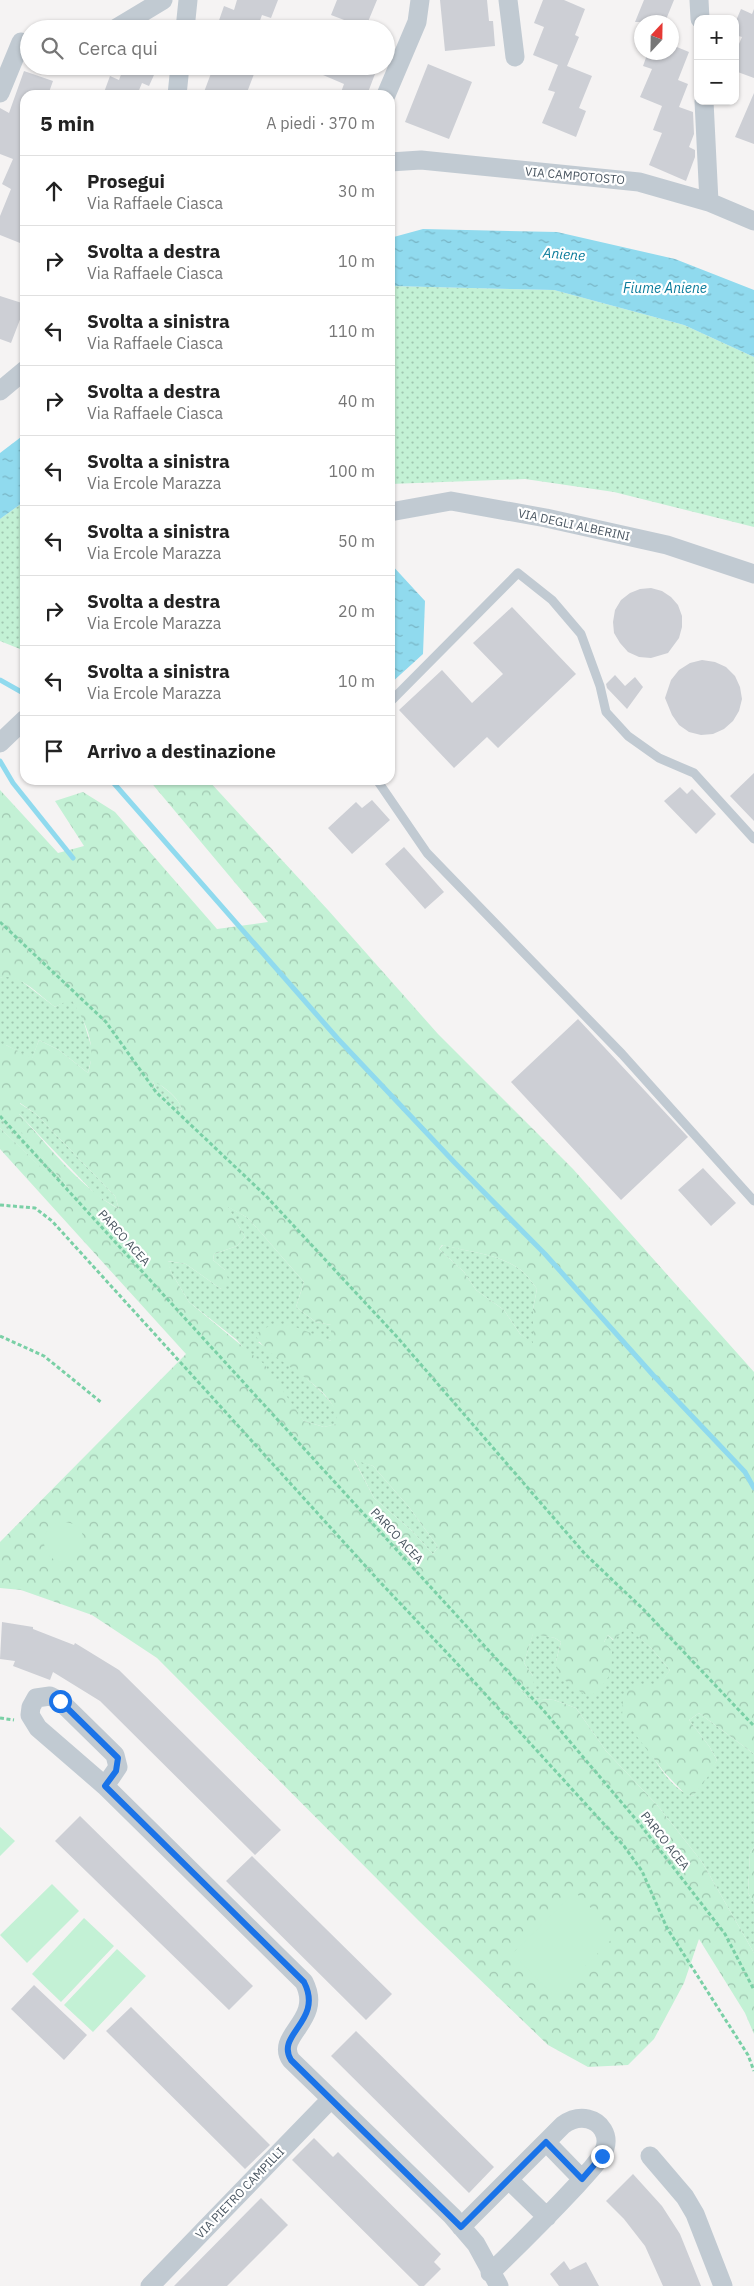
<!DOCTYPE html>
<html lang="it">
<head>
<meta charset="utf-8">
<style>
  body { margin:0; font-family:"IBM Plex Sans",sans-serif; background:#f6f6f6; color:#222 }
  .controls { position:absolute; right:15px; top:15px; display:grid; overflow:hidden; border-radius:10px; box-shadow:0 1px 4px #0004 }
  .controls button { width:45px; height:45px; display:grid; place-items:center; padding:0; border:0; border-bottom:1px solid #e0e0e0; background:#fff; color:#222; font:25px sans-serif }
  .compass { position:absolute; left:634px; top:15px; width:45px; height:45px; border-radius:50%; background:#fff; box-shadow:0 1px 4px #0004; rotate:22deg }
  .stop { position:absolute; width:15px; height:15px; margin:-11px; border:4px solid #1a73e8; border-radius:50%; background:#fff }
  .stop.end { background:#1a73e8; border-color:#fff; box-shadow:0 1px 5px #0008 }
  .list { margin:0; padding:0; list-style:none }
  h2 { display:flex; justify-content:space-between; align-items:center; height:65px; margin:0; padding:0 20px; font-size:21px }
  h2 small { font-size:16px; font-weight:400; color:#767676 }
  .list li { display:grid; grid-template-columns:32px 1fr auto; gap:15px; align-items:center; box-sizing:border-box; height:70px; padding:0 20px; border-top:1px solid #e0e0e0 }
  .list b { display:block; font-size:19px; white-space:nowrap }
  .list p { margin:0; font-size:16px; white-space:nowrap; color:#767676 }
  .list em { font-size:16px; font-style:normal; color:#767676 }
  .icon { flex:none; width:28px; height:28px; fill:none; stroke:currentColor; stroke-width:2; stroke-linecap:round; stroke-linejoin:round }
  .map { position:relative; flex:none; width:754px; height:2286px; overflow:hidden }
  .search { position:absolute; background:#fff; box-shadow:0 1px 4px #0004; left:20px; top:20px; width:375px; height:55px; display:flex; align-items:center; gap:12px; box-sizing:border-box; padding:0 18px; border-radius:28px; color:#767676; font-size:19px }
  .panel { position:absolute; background:#fff; box-shadow:0 1px 4px #0004; left:20px; top:90px; width:375px; height:695px; border-radius:15px }
  .map>svg:first-child { display:block }
  .grass { fill:url(#grass-dots) }
  .forest { fill:url(#forest-crowns); fill-rule:evenodd }
  .pitch { fill:#c3f1d5 }
  .water { fill:url(#water-ripples) }
  .lines { fill:none; stroke-linecap:round; stroke-linejoin:round }
  .stream { stroke:#90daee; stroke-width:5 }
  .building { fill:#cdcfd5 }
  .path { stroke:#7ad0a6; stroke-width:3; stroke-dasharray:4 2.5; stroke-linecap:butt }
  .lane { stroke:#c1cad2; stroke-width:9 }
  .street { stroke:#c1cad2; stroke-width:19 }
  .route { stroke:#1a73e8; stroke-width:6 }
  .labels { text-anchor:middle; stroke-width:4.5; stroke-linejoin:round; paint-order:stroke }
  .street-label { font-size:12px; fill:#4a5661; stroke:#fff }
  .water-label { font-size:14px; font-style:italic; fill:#0c7c9b; stroke:#fff }
</style>
</head>
<body>
<div class="map">
<svg width="754" height="2286" viewBox="0 0 754 2286">
  <defs>
    <pattern id="grass-dots" width="8" height="8" patternUnits="userSpaceOnUse" patternTransform="scale(1.25)"><rect width="8" height="8" fill="#c3f1d5"/><path d="M2 2h.1M6 6h.1" fill="none" stroke="#a0c6b0" stroke-width="1.8" stroke-linecap="round"/></pattern>
    <pattern id="forest-crowns" width="20" height="18" patternUnits="userSpaceOnUse" patternTransform="scale(1.25)"><rect width="20" height="18" fill="#c3f1d5"/><path d="M2 6a3 3 0 1 1 6 0M12 15a3 3 0 1 1 6 0" fill="none" stroke="#a0c6b0"/></pattern>
    <pattern id="water-ripples" width="26" height="14" patternUnits="userSpaceOnUse" patternTransform="scale(1.25)"><rect width="26" height="14" fill="#90daee"/><path d="M2 4q2-2 4 0t4 0M15 11q2-2 4 0t4 0" fill="none" stroke="#78b4c4"/></pattern>
  </defs>
  <rect width="100%" height="100%" fill="#f5f3f3"/>
  <!-- grass -->
  <path class="grass" d="M390,286L554,290L684,325L754,357V527L614,492L525,479L390,484Z
    M25,501V651L0,641V519Z
    M8,975L20,980L55,1007L71,998L82,1016L93,1052L88,1073L59,1050L39,1040L32,1059L6,1045H0V978Z
    M153,1080C163,1087 179,1097 182,1110C165,1108 157,1096 153,1080Z
    M19,1103L36,1114L115,1196L119,1209L96,1195L19,1114Z
    M0,1118L21,1131L70,1190V1196L0,1128Z
    M227,1206L248,1218L304,1282L296,1307L316,1322L331,1325V1341L315,1336L258,1342C276,1355 335,1395 338,1416C338,1418 337,1421 337,1424L324,1427L304,1421L237,1340L189,1302L171,1272L167,1261L186,1264L221,1289L225,1270L213,1260L214,1254L237,1246L245,1237Z
    M443,1245C468,1252 496,1253 518,1268C526,1273 532,1282 537,1289L533,1309V1344L520,1334L504,1310L476,1290L464,1272L439,1249Z
    M354,1459L373,1466L409,1507L438,1547L433,1554L411,1530L374,1498Z
    M627,1626L652,1649L670,1670L659,1686L647,1748C658,1764 673,1792 693,1796L717,1760L709,1746L689,1720L699,1713L754,1754V1847L750,1853L748,1893L754,1903V1953L702,1862L658,1806L606,1751L576,1708L554,1700L528,1698L519,1688L533,1676L524,1663L533,1633L555,1638L561,1642L556,1661L604,1642L608,1635L613,1640Z"/>
  <!-- forest -->
  <path class="forest" d="M149,780H208L328,910L438,1034L573,1169L754,1372V1754L699,1713L689,1720L709,1746L717,1760L707,1778L693,1796L685,1794L664,1772L622,1717L623,1699L632,1685L658,1686L670,1670L652,1649L627,1627L614,1640L608,1635L604,1642L612,1651C612,1676 609,1680 591,1696L582,1693L559,1676L556,1661L561,1642L555,1638L533,1634L524,1663L533,1676L534,1685L519,1688L528,1698L554,1700L576,1708L606,1751L658,1806L702,1862L754,1953V2034L745,2013L699,1939L684,1983L654,2039L628,2065L588,2067L548,2045L419,1921L157,1658L92,1615L21,1590L0,1588V1542L186,1354L0,1149V1128L70,1195V1190L21,1132L0,1118V1045H6L32,1058L39,1040L59,1050L88,1073C97,1045 86,1022 71,999L55,1007C40,996 19,972 0,978V790L58,853L84,846L55,801L83,792L115,812L217,929L268,922ZM153,1081C163,1086 179,1097 182,1110C165,1108 157,1096 153,1081ZM20,1103L36,1114L115,1196L119,1209C81,1189 48,1145 19,1114ZM228,1207L248,1218L304,1282L296,1307L316,1322L331,1325V1341L293,1326L271,1325L255,1334C265,1361 344,1388 336,1424L324,1427L304,1421L264,1364L189,1302L171,1272L168,1261L186,1264L221,1289L229,1282L225,1270L213,1260L214,1254L237,1246L245,1237ZM442,1245C468,1252 496,1253 518,1268C526,1273 532,1282 537,1289L533,1309V1343L520,1334L504,1310L476,1290L464,1272L439,1249ZM354,1460L373,1466L409,1507L438,1547L433,1554L411,1530L374,1498Z
    M754,1847V1903L748,1893L750,1853Z"/>
  <!-- pitch -->
  <path class="pitch" d="M44 1542a20 20 0 1 1 40 0a20 20 0 1 1-40 0Z
    M0,1827L15,1841L0,1856Z
    M52,1884L79,1911L27,1963L0,1935Z
    M575,1892L617,1934L555,1996L512,1954Z
    M84,1918L114,1946L61,2002L32,1974Z
    M117,1949L146,1976L93,2032L64,2005Z"/>
  <!-- water -->
  <path class="water" d="M423,229L557,232L675,259L754,290V357L684,325L554,290L390,286V238Z
    M25,434V501L0,519V453Z
    M390,563L425,601L423,654L390,684Z"/>
  <g class="lines">
    <!-- stream -->
    <path class="stream" d="M0,680L25,694
      M0,761L13,783L73,858
      M111,780L338,1039L455,1163L545,1254L653,1375L745,1472L754,1488"/>
  </g>
  <!-- building -->
  <path class="building" d="M237,0H278L271,18L262,15L257,29H216L224,6L234,10Z
    M337,0H377L365,29H350L352,23L331,15Z
    M440,0H487L489,21H493L495,46L445,51Z
    M543,0H564L585,9L575,35L579,37L567,66L592,76L579,108L586,111L576,137L542,123L555,92L548,90L558,65L533,55L544,27L534,23Z
    M644,0H674L665,22H635Z
    M741,9L752,14L754,9V78L735,71V53L742,37L735,35V23Z
    M672,45L689,52L678,80L688,84L679,107L693,112L694,134L689,147L695,150V157L686,181L649,165L662,133L653,130L662,106L640,97L652,69L643,66L648,52H672Z
    M428,64L472,82L449,139L405,122Z
    M124,66H158L149,86L142,83L137,95H103L110,76L119,80Z
    M225,66H257L246,95H211L204,92L213,68L223,70Z
    M302,66H378L367,95H340L344,84Z
    M24,71L53,81L48,95H25V129L21,142L25,132V232L20,243L0,235V216L11,189L2,184L13,159L0,154V108L9,113Z
    M754,93V144L735,137Z
    M0,296L25,304V319L21,317L11,343L0,339Z
    M651,588L662,591L671,597L678,605L682,616V627L679,638L668,653L651,658L639,657L628,652L620,643L614,633L613,622L615,610L621,600L630,593L640,589Z
    M512,607L576,674L498,748L487,737L454,768L399,710L442,670L472,703L503,674L473,643Z
    M702,660L715,662L726,667L735,676L740,687L742,699L739,711L733,721L724,729L713,734L701,735L689,732L679,725L672,715L665,698L671,680L679,670L690,663Z
    M615,675L625,686L635,677L643,687L627,709L607,688L606,684Z
    M754,773V821L730,796Z
    M680,787L687,794L692,789L716,814L696,834L664,801Z
    M372,800L390,820L352,854L328,828L356,802L362,808Z
    M404,847L444,892L425,909L385,864Z
    M578,1019L688,1137L621,1200L511,1082Z
    M703,1168L736,1203L711,1226L678,1190Z
    M2,1622L33,1627V1629L74,1645L75,1643L119,1670L281,1830L255,1855L100,1701L53,1672L50,1680L13,1666L15,1661L0,1659Z
    M80,1816L253,1986L229,2010L55,1841Z
    M252,1856L392,1994L366,2020L226,1881Z
    M34,1985L87,2035L64,2060L11,2009Z
    M131,2007L270,2145L245,2169L106,2031Z
    M356,2031L494,2167L469,2193L331,2056Z
    M314,2138L333,2157L338,2152L441,2254L434,2262L441,2269L424,2286H419L292,2160Z
    M633,2174L662,2206L680,2234L701,2286H663L645,2246L624,2219L606,2201Z
    M261,2198L288,2225L227,2286H174Z
    M564,2261L570,2270L586,2262L599,2286H559L550,2274Z"/>
  <g class="lines">
    <!-- path -->
    <path class="path" d="M0,922L106,1022L156,1092L266,1196L398,1338L585,1554L643,1609L754,1726
      M0,1116L544,1711L639,1823L725,1934L754,1990
      M0,1205L35,1208L52,1221L380,1582L466,1673L624,1846L642,1871L667,1928L748,2055L754,2071
      M0,1336L44,1356L102,1403
      M0,1718L14,1720"/>
    <!-- lane -->
    <path class="lane" d="M390,702L518,573L552,600L581,634L600,686L606,712L628,736L659,758L694,773L754,839
      M377,780L427,853L622,1054L754,1201"/>
    <!-- street -->
    <path class="street" d="M508,0L515,57
      M699,0L700,19
      M115,29L163,0
      M185,29L188,0
      M0,93L21,42L29,45
      M177,95L180,66
      M386,95L417,22L420,0
      M704,101L709,202
      M390,162L421,160L639,182L709,202L754,221
      M0,391L25,370
      M390,512L451,501L546,518L667,545L754,574
      M0,743L25,719
      M105,1786L118,1767L115,1755L60,1701L50,1696L36,1698L31,1707L30,1715L38,1728L105,1786L304,1982C324,2021 274,2035 291,2060L452,2216L476,2244L499,2286
      M546,2142L582,2179
      M650,2156L685,2197L695,2214L723,2286
      M509,2180L547,2217
      M461,2227L563,2125C570,2120 579,2117 588,2119C601,2122 609,2135 605,2148C600,2162 586,2174 577,2185C549,2215 520,2244 490,2273
      M150,2286L330,2100"/>
  </g>
  <g class="lines">
    <!-- route -->
    <path class="route" d="M60,1701L118,1758L116,1771L105,1786L304,1982C324,2021 275,2034 291,2060L461,2227L546,2142L582,2179L602,2156"/>
  </g>
  <g class="labels">
    <!-- street labels -->
    <g class="street-label">
      <text transform="translate(575 176) rotate(5)" y="4">VIA CAMPOTOSTO</text>
      <text transform="translate(574 525) rotate(12)" y="4">VIA DEGLI ALBERINI</text>
      <text transform="translate(124 1238) rotate(48)" y="4">PARCO ACEA</text>
      <text transform="translate(397 1536) rotate(47)" y="4">PARCO ACEA</text>
      <text transform="translate(665 1841) rotate(52)" y="4">PARCO ACEA</text>
      <text transform="translate(240 2193) rotate(-46)" y="4">VIA PIETRO CAMPILLI</text>
    </g>
    <!-- water labels -->
    <g class="water-label">
      <text transform="translate(564 254) rotate(4)" y="5">Aniene</text>
      <text x="665" y="293">Fiume Aniene</text>
    </g>
  </g>
</svg>
<div class="controls">
<button>+</button>
<button>−</button>
</div>
<svg class="compass" viewBox="-18 -18 36 36"><path d="M0-13l5 13h-10z" fill="#e53935"/><path d="M0 13l5-13h-10z" fill="#767676"/></svg>
<div class="stop" style="left:60px;top:1701px"></div>
<div class="stop end" style="left:602px;top:2156px"></div>
<div class="search"><svg class="icon" aria-label="search" viewBox="0 0 24 24"><circle cx="10" cy="10" r="6"/><path d="M15 15l6 6"/></svg>Cerca qui</div>
<section class="panel">
<h2>5 min<small>A piedi · 370 m</small></h2>
<ul class="list">
<li><svg class="icon" aria-label="ahead" viewBox="0 0 24 24"><path d="M12 20V5M6 11l6-6 6 6"/></svg><div><b>Prosegui</b><p>Via Raffaele Ciasca</p></div><em>30 m</em></li>
<li><svg class="icon" aria-label="right" viewBox="0 0 24 24"><path d="M7 20v-9h11M14 6l5 5-5 5"/></svg><div><b>Svolta a destra</b><p>Via Raffaele Ciasca</p></div><em>10 m</em></li>
<li><svg class="icon" aria-label="left" viewBox="0 0 24 24"><path d="M17 20v-9H6M10 6l-5 5 5 5"/></svg><div><b>Svolta a sinistra</b><p>Via Raffaele Ciasca</p></div><em>110 m</em></li>
<li><svg class="icon" aria-label="right" viewBox="0 0 24 24"><path d="M7 20v-9h11M14 6l5 5-5 5"/></svg><div><b>Svolta a destra</b><p>Via Raffaele Ciasca</p></div><em>40 m</em></li>
<li><svg class="icon" aria-label="left" viewBox="0 0 24 24"><path d="M17 20v-9H6M10 6l-5 5 5 5"/></svg><div><b>Svolta a sinistra</b><p>Via Ercole Marazza</p></div><em>100 m</em></li>
<li><svg class="icon" aria-label="left" viewBox="0 0 24 24"><path d="M17 20v-9H6M10 6l-5 5 5 5"/></svg><div><b>Svolta a sinistra</b><p>Via Ercole Marazza</p></div><em>50 m</em></li>
<li><svg class="icon" aria-label="right" viewBox="0 0 24 24"><path d="M7 20v-9h11M14 6l5 5-5 5"/></svg><div><b>Svolta a destra</b><p>Via Ercole Marazza</p></div><em>20 m</em></li>
<li><svg class="icon" aria-label="left" viewBox="0 0 24 24"><path d="M17 20v-9H6M10 6l-5 5 5 5"/></svg><div><b>Svolta a sinistra</b><p>Via Ercole Marazza</p></div><em>10 m</em></li>
<li><svg class="icon" aria-label="arrive" viewBox="0 0 24 24"><path d="M6 21V4h12l-3 4 3 4H6"/></svg><div><b>Arrivo a destinazione</b></div></li>
</ul>
</section>
</div>
</body>
</html>
